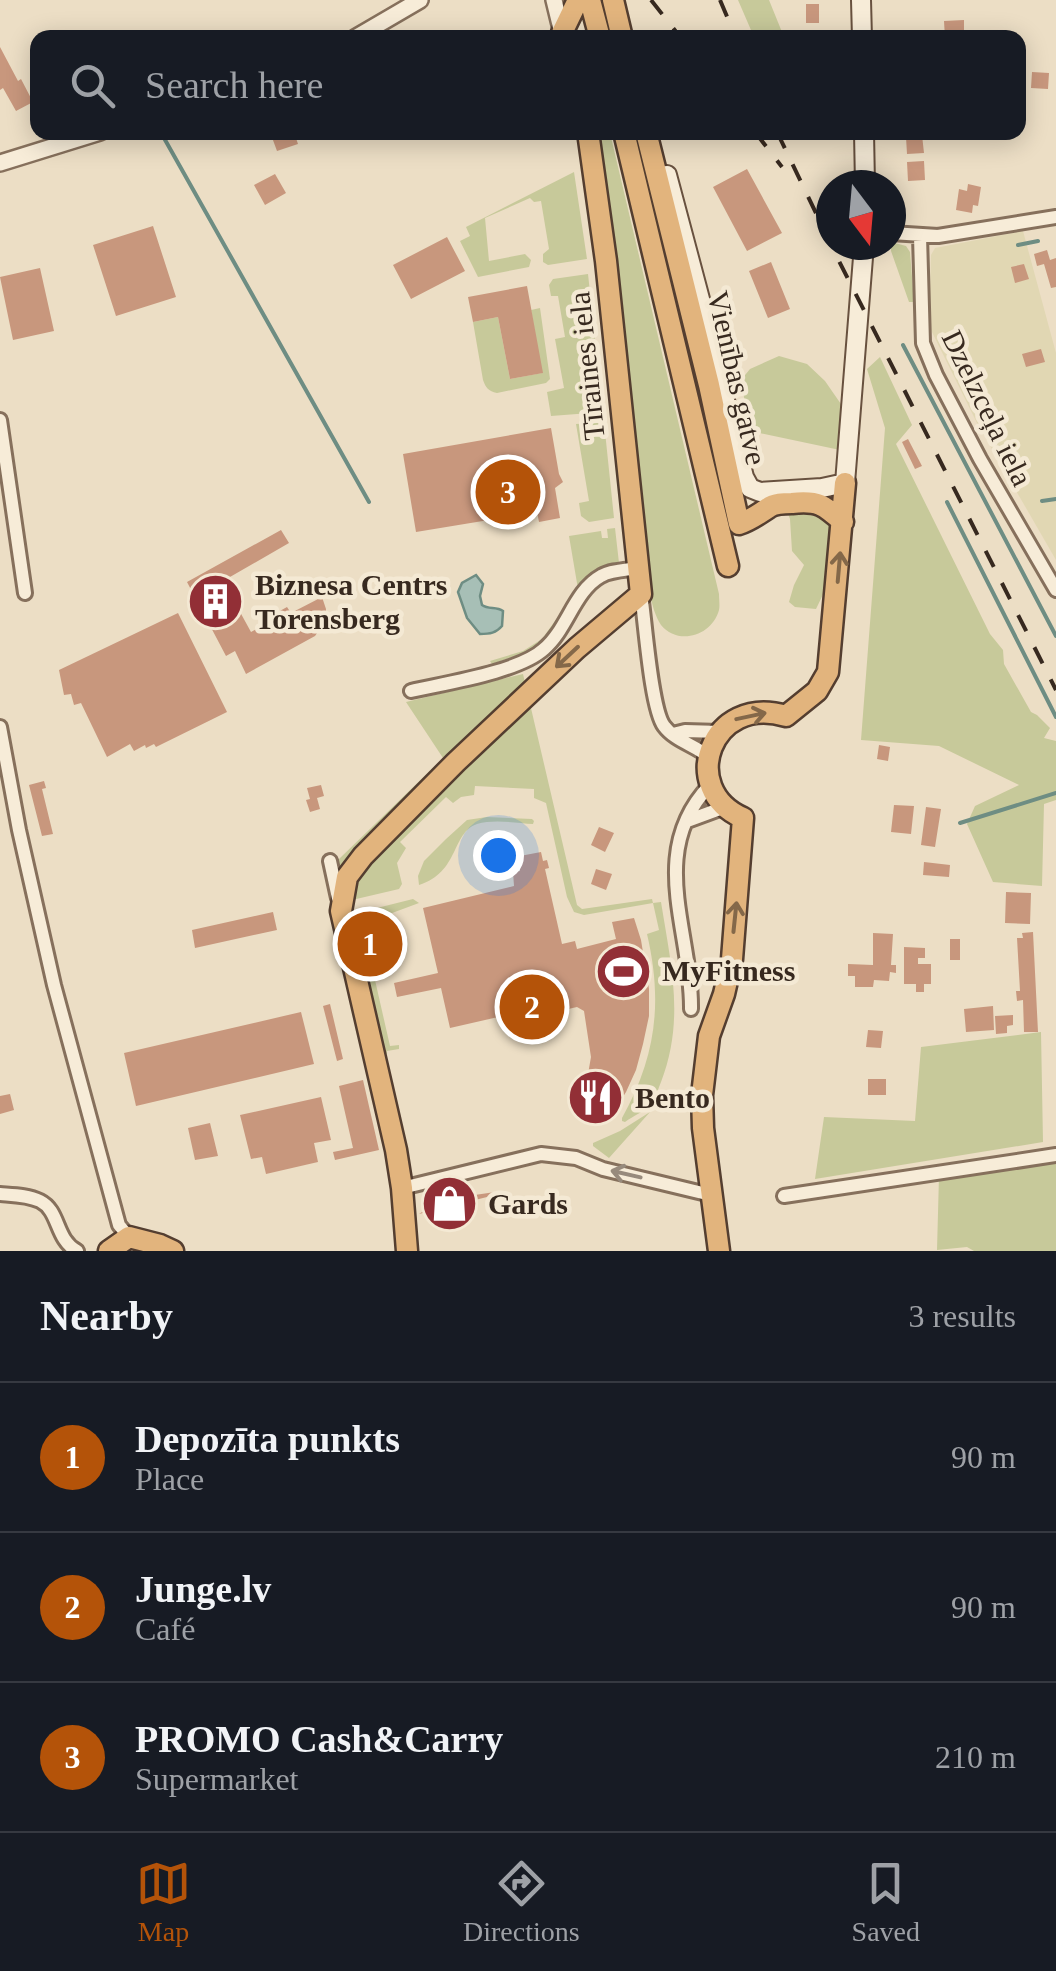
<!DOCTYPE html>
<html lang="en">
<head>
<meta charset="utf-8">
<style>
  body { margin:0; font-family:"Times New Roman",serif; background:#242831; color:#f1f3f6 }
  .compass { position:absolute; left:816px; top:170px; width:90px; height:90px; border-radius:50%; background:#171b24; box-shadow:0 5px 25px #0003; rotate:164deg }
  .you { position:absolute; left:498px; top:855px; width:35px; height:35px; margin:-25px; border:8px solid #fff; border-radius:50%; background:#1a73e8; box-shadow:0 0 0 15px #1a73e833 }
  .badge { display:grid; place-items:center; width:65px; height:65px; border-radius:50%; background:#b45309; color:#fff; font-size:32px; font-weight:700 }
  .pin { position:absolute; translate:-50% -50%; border:5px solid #fff; box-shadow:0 2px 10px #0006 }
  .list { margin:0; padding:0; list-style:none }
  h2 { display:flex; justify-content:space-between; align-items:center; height:130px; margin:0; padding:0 40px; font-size:42px }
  h2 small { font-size:32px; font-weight:400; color:#9ea1a6 }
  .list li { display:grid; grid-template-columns:65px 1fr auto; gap:30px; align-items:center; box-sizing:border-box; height:150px; padding:0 40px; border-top:2px solid #363941 }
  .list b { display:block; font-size:38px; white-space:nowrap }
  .list p { margin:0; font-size:32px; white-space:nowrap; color:#9ea1a6 }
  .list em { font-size:32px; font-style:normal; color:#9ea1a6 }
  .icon { flex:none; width:55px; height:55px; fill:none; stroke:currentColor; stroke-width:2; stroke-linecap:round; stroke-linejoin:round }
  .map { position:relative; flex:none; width:1056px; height:1251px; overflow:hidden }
  .search { position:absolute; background:#171b24; box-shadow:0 5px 25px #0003; left:30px; right:30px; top:30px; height:110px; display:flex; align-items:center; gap:25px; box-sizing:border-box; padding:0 35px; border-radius:20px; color:#9ea1a6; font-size:38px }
  .sheet { height:580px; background:#171b24 }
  nav { display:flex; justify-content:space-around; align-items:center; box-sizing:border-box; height:140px; border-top:2px solid #363941; background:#171b24; font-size:28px; color:#9ea1a6 }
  nav a { display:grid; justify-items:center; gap:5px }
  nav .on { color:#b45309 }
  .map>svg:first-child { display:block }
  .farmland { fill:#e1d7b3 }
  .green { fill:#c7c99a }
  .water { fill:#a7bfb6; stroke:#6e8d83; stroke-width:2.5 }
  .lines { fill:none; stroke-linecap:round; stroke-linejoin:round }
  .stream { stroke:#6e8d83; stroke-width:4 }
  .building { fill:#c8977d }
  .minor-casing { stroke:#86705c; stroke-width:18 }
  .tertiary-casing { stroke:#86705c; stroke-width:20 }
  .secondary-casing { stroke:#68513f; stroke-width:22 }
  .trunk-casing { stroke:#543e30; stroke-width:25 }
  .minor { stroke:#f7ecd8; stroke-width:12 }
  .tertiary { stroke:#f7ecd8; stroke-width:15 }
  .secondary { stroke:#f7ecd8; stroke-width:18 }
  .trunk { stroke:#e2b47d; stroke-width:20 }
  .rail { stroke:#37291f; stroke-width:4; stroke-dasharray:18 18; stroke-linecap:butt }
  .oneway { stroke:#846849 }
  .oneway2 { stroke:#978a7c }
  .labels { text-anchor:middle; stroke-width:9; stroke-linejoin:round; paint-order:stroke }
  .street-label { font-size:30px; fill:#37291f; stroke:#f4e9d4 }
  .poi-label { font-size:30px; font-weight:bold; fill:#37291f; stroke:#f4e9d4; text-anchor:start }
</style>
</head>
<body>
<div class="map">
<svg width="1056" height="1251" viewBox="0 0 1056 1251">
  <rect width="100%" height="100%" fill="#ecdec5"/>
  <!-- farmland -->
  <path class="farmland" d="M1023,231L1056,353V560L977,423L929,326L931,255L935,248Z"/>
  <!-- green -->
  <path class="green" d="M738,0H769L784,37H754Z
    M594,133H610L719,594C719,599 720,606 719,610C712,636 678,646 661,625C655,616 652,604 650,594Z
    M630,133H641L701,386L691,375Z
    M574,172L587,259L548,265L543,262V254L549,249L541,201L534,202L530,198L485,218L489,261L525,254L531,260L529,267L478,277L460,241L470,236L466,227Z
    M891,242L906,246L910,252L914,302H909L891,251Z
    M588,274L603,412L551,416L547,392L564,388L555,339L565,337L558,296H551L549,285L553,279Z
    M540,308L550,379L546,383L497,393C488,391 486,388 483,380L473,322L498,317L510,379L542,373L531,310Z
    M779,356L807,364L825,381L843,407L840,450L750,431L741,380L750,369Z
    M880,357L912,425L896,444L990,634L1003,650L1004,664L1031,712L1037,715L1050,728L1044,738L1056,741V800L1044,804L1042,886L993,882L967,824L975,806L1019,785L939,746L861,740L885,428L867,369Z
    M604,422L614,518L589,522L581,516L579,503L589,501L576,424Z
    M787,511L833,519L829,582L816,609L795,607L789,602L794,585L804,565L792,551L790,519Z
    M615,528L619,563L598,570L589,577L541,643L532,650L492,664L490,661L523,651L542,639L578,589L569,536L601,531L602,538H608L607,529Z
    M523,674L577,905L582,909L652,899L653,903L661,902C671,965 685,1020 661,1082C658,1089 656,1098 651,1104C645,1111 633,1116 625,1122L622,1121V1118C656,1057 663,1002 647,934L659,930L653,903L584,915L574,912L567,897L546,803L534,798V789L475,786L474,795L461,797L453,803L446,797L400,842L406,848L397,863L402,884L399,889L352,900L342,890L338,860L443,758L406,702Z
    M487,817L532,819L534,821L533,824C516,823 494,819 477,824C451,833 460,872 419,885L418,876L424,861L446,839L467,820Z
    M413,899L419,903L384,916L376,923L373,934L365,936L390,1046L399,1045V1049L387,1051V1054L382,1053L378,1022L366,990L354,926L365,911Z
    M1041,1032L1043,1142L815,1179L824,1117L915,1121L921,1047Z
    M650,1112L609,1158L593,1146V1143L620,1131Z
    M1056,1160V1251H974L967,1247L937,1250L939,1176Z"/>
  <!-- water -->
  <path class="water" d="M476,575L483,584L480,596L482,605C489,610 496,606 503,611L502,626C496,633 490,634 480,634L467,618L458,592L462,583Z"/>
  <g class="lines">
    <!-- stream -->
    <path class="stream" d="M164,138L369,502
      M1018,245L1038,241
      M903,345L1056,636
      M1042,501L1056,499
      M947,502L1056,717
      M960,823L1056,793"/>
  </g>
  <!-- building -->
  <path class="building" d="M806,4H819V23H806Z
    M964,20V38H945L944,21Z
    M0,47L18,81L21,79L33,102L16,111L3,88L0,90Z
    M1032,72L1049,73L1048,89L1031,88Z
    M270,132H294L298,144L277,151Z
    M922,135L924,153L907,154L906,137Z
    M924,161L925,180L908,181L907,162Z
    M747,169L782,233L747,251L713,187Z
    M275,174L286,193L265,205L254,185Z
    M968,184L981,187L978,206L973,205L972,213L956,210L959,189L967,191Z
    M153,226L176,297L116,316L93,245Z
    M447,237L465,271L411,299L393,265Z
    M1047,250L1050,260L1056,258V287L1051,288L1044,264L1037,266L1034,254Z
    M771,262L790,309L768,318L749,271Z
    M1024,264L1029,279L1015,283L1011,267Z
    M40,268L54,331L13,340L0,277Z
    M527,286L543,373L510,379L498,317L473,322L468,297Z
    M1041,349L1045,362L1026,367L1022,354Z
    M551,428L559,474L563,482L555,488L560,518L539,522L537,512L416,532L403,454Z
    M908,439L922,466L915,469L902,442Z
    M281,530L289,543L223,581L251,632L262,626L260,622L287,607L291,613L322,597L326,609L325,622L315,636L246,674L235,651L226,656L187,582Z
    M178,613L227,712L156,747L154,744L146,748L145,745L134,751L130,744L107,757L81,703L74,705L71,694L64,695L59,670Z
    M879,745L890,747L888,761L877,759Z
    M44,781L46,788L42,789L53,834L42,836L29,785Z
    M321,785L324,796L317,798L320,809L310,812L306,800L310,799L307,788Z
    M894,805L914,806L911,834L891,832Z
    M926,807L941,809L935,847L921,845Z
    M599,827L614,833L605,852L591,845Z
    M541,852L543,861L547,860L549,868L545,869L562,944L575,941L577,949L616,939L612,922L634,918L641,940L649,989V1016L643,1044L636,1070L626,1092L606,1124L573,1113L588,1074L591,1057L584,1011L577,1007L525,1019H522L520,1012L450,1028L441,988L397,997L394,983L438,973L423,908L514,886L513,872L520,871V856Z
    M924,862L950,865L949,877L923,875Z
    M596,869L612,874L606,890L591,884Z
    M1006,892L1031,893L1030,924L1005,923Z
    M273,912L277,930L195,948L192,930Z
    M1033,932L1038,1032H1024L1023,1000L1017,1001L1016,991H1020L1017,938H1023L1022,933Z
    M873,933L893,934L891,965H896V973L890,972L889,981L874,980L873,987H855V976H848V964L873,965Z
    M950,939H960V960H950Z
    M904,947L925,948V958H918V964H931V984H924V992H916V984H904Z
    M330,1004L343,1059L337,1061L323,1006Z
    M993,1006L994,1030L966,1032L964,1009Z
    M301,1012L314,1064L136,1106L124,1053Z
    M1013,1015V1025L1007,1026V1033L996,1034L995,1016Z
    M868,1030L883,1031L881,1048L866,1047Z
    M868,1079H886V1095H868Z
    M363,1080L379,1150L335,1160L333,1152L353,1148L339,1086Z
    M10,1094L14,1110L0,1114V1096Z
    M321,1097L331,1140L314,1143L318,1162L266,1174L262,1157L251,1159L240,1115Z
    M210,1123L218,1156L195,1160L188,1128Z
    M495,1192V1195L419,1214L441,1200Z"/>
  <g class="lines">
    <defs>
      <path id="minor" d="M891,233L938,236L1056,217
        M920,236L923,343L936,375L980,459L1056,590
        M0,420L25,593
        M641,594C645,620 651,709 664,726C675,741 695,745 709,757
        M411,691C446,683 519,672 544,649C567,630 574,591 601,576C611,570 627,570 639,568
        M0,727L19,830L54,985L119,1225L129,1237
        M673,734L685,731L720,732
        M687,821L725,807
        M330,861L338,898
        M691,1009C692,931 646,852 710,785
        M402,1188L541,1154L576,1158L603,1169L711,1195
        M0,1194C13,1195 28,1195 40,1201C60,1211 55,1239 77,1251
        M784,1196L1056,1155"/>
      <path id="tertiary" d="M554,0L562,33
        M355,38L420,0
        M0,163L100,132"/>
      <path id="secondary" d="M861,0L862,38
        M864,132L865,185
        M667,175L700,299L744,477L750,488L760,492L822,488L845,483L864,245"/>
      <path id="trunk" d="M590,0L600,38
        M613,0L622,38
        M563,38L562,33L578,0
        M624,132L728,566
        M646,132L709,385L739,524C751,520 757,515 768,508C774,503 784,503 792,503C818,500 824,505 843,522
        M109,1251L129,1237L160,1245L173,1251
        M407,1251L402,1188L396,1150L341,911L347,877L363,856L456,762L577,648L641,594L606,261L588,132
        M719,1251L703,1128L702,1095L709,1036L724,994L732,959L743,818C677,789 711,693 786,716L817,691L828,672L845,483"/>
    </defs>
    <!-- minor casing -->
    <use href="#minor" class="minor-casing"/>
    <!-- tertiary casing -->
    <use href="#tertiary" class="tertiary-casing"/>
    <!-- secondary casing -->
    <use href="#secondary" class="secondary-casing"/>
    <!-- trunk casing -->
    <use href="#trunk" class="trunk-casing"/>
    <!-- minor -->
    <use href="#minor" class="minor"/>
    <!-- tertiary -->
    <use href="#tertiary" class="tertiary"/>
    <!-- secondary -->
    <use href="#secondary" class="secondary"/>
    <!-- trunk -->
    <use href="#trunk" class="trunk"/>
    <!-- rail -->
    <path class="rail" d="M651,0L681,38
      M720,0L736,38
      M755,132L782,167
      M777,132L839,261L1056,690"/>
  </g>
  <!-- one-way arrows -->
  <defs><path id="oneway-shaft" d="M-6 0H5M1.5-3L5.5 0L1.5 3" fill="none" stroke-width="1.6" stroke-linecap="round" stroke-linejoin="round" transform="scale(2.5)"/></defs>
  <g class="oneway">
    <use href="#oneway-shaft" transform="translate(839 567) rotate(-85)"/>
    <use href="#oneway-shaft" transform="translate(567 657) rotate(137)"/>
    <use href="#oneway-shaft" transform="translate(751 716) rotate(-12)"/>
    <use href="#oneway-shaft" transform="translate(735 917) rotate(-84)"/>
  </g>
  <use class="oneway2" href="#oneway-shaft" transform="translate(626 1174) rotate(-167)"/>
  <!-- icons -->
  <defs>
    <symbol id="building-disc" viewBox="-11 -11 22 22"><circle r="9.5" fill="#922f36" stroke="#f4e9d4"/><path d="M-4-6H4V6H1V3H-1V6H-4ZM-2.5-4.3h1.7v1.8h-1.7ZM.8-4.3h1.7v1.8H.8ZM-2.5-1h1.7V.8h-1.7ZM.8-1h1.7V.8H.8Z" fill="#fff"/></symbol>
    <symbol id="stadium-disc" viewBox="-11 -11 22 22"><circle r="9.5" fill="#922f36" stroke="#f4e9d4"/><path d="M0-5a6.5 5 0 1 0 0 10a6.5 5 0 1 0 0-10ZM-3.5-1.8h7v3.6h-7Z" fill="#fff"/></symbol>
    <symbol id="restaurant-disc" viewBox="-11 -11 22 22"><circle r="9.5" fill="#922f36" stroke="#f4e9d4"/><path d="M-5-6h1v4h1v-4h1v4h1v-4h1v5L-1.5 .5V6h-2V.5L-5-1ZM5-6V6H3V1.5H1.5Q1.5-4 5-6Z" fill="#fff"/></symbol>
    <symbol id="shop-disc" viewBox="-11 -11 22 22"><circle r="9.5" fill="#922f36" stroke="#f4e9d4"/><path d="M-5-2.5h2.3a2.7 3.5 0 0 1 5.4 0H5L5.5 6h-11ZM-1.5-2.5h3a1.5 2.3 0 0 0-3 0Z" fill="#fff"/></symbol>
  </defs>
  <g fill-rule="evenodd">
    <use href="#building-disc" x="184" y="570" width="63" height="63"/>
    <use href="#stadium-disc" x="592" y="940" width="63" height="63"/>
    <use href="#restaurant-disc" x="564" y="1066" width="63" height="63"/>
    <use href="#shop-disc" x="418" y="1172" width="63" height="63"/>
  </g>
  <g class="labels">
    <!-- street labels -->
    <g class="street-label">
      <text transform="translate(587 366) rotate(-96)" y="10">Tīraines iela</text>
      <text transform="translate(737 378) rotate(77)" y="10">Vienības gatve</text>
      <text transform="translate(987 408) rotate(64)" y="10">Dzelzceļa iela</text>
    </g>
    <!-- poi labels -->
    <g class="poi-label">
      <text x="255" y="595">Biznesa Centrs<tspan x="255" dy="34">Torensberg</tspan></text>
      <text x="662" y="981">MyFitness</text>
      <text x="635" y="1108">Bento</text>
      <text x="488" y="1214">Gards</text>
    </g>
  </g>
</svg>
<svg class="compass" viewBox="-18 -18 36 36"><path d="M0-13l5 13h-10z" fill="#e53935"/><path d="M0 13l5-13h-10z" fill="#9ea1a6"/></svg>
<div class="you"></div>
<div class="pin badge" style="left:370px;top:944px">1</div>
<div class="pin badge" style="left:532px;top:1007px">2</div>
<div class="pin badge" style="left:508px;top:492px">3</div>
<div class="search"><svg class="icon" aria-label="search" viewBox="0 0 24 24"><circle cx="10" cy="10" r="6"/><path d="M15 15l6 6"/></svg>Search here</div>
</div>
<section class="sheet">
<h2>Nearby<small>3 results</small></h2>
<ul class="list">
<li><span class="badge">1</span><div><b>Depozīta punkts</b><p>Place</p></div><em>90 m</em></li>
<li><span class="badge">2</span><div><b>Junge.lv</b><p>Café</p></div><em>90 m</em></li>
<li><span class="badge">3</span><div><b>PROMO Cash&amp;Carry</b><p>Supermarket</p></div><em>210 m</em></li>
</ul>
</section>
<nav>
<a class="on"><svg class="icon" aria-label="map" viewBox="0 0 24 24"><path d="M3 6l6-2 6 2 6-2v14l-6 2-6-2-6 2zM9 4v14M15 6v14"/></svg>Map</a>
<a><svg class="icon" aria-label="directions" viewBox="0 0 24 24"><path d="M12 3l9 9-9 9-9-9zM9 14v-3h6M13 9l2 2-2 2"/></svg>Directions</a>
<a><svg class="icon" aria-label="saved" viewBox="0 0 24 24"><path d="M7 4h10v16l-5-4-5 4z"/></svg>Saved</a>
</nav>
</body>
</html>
